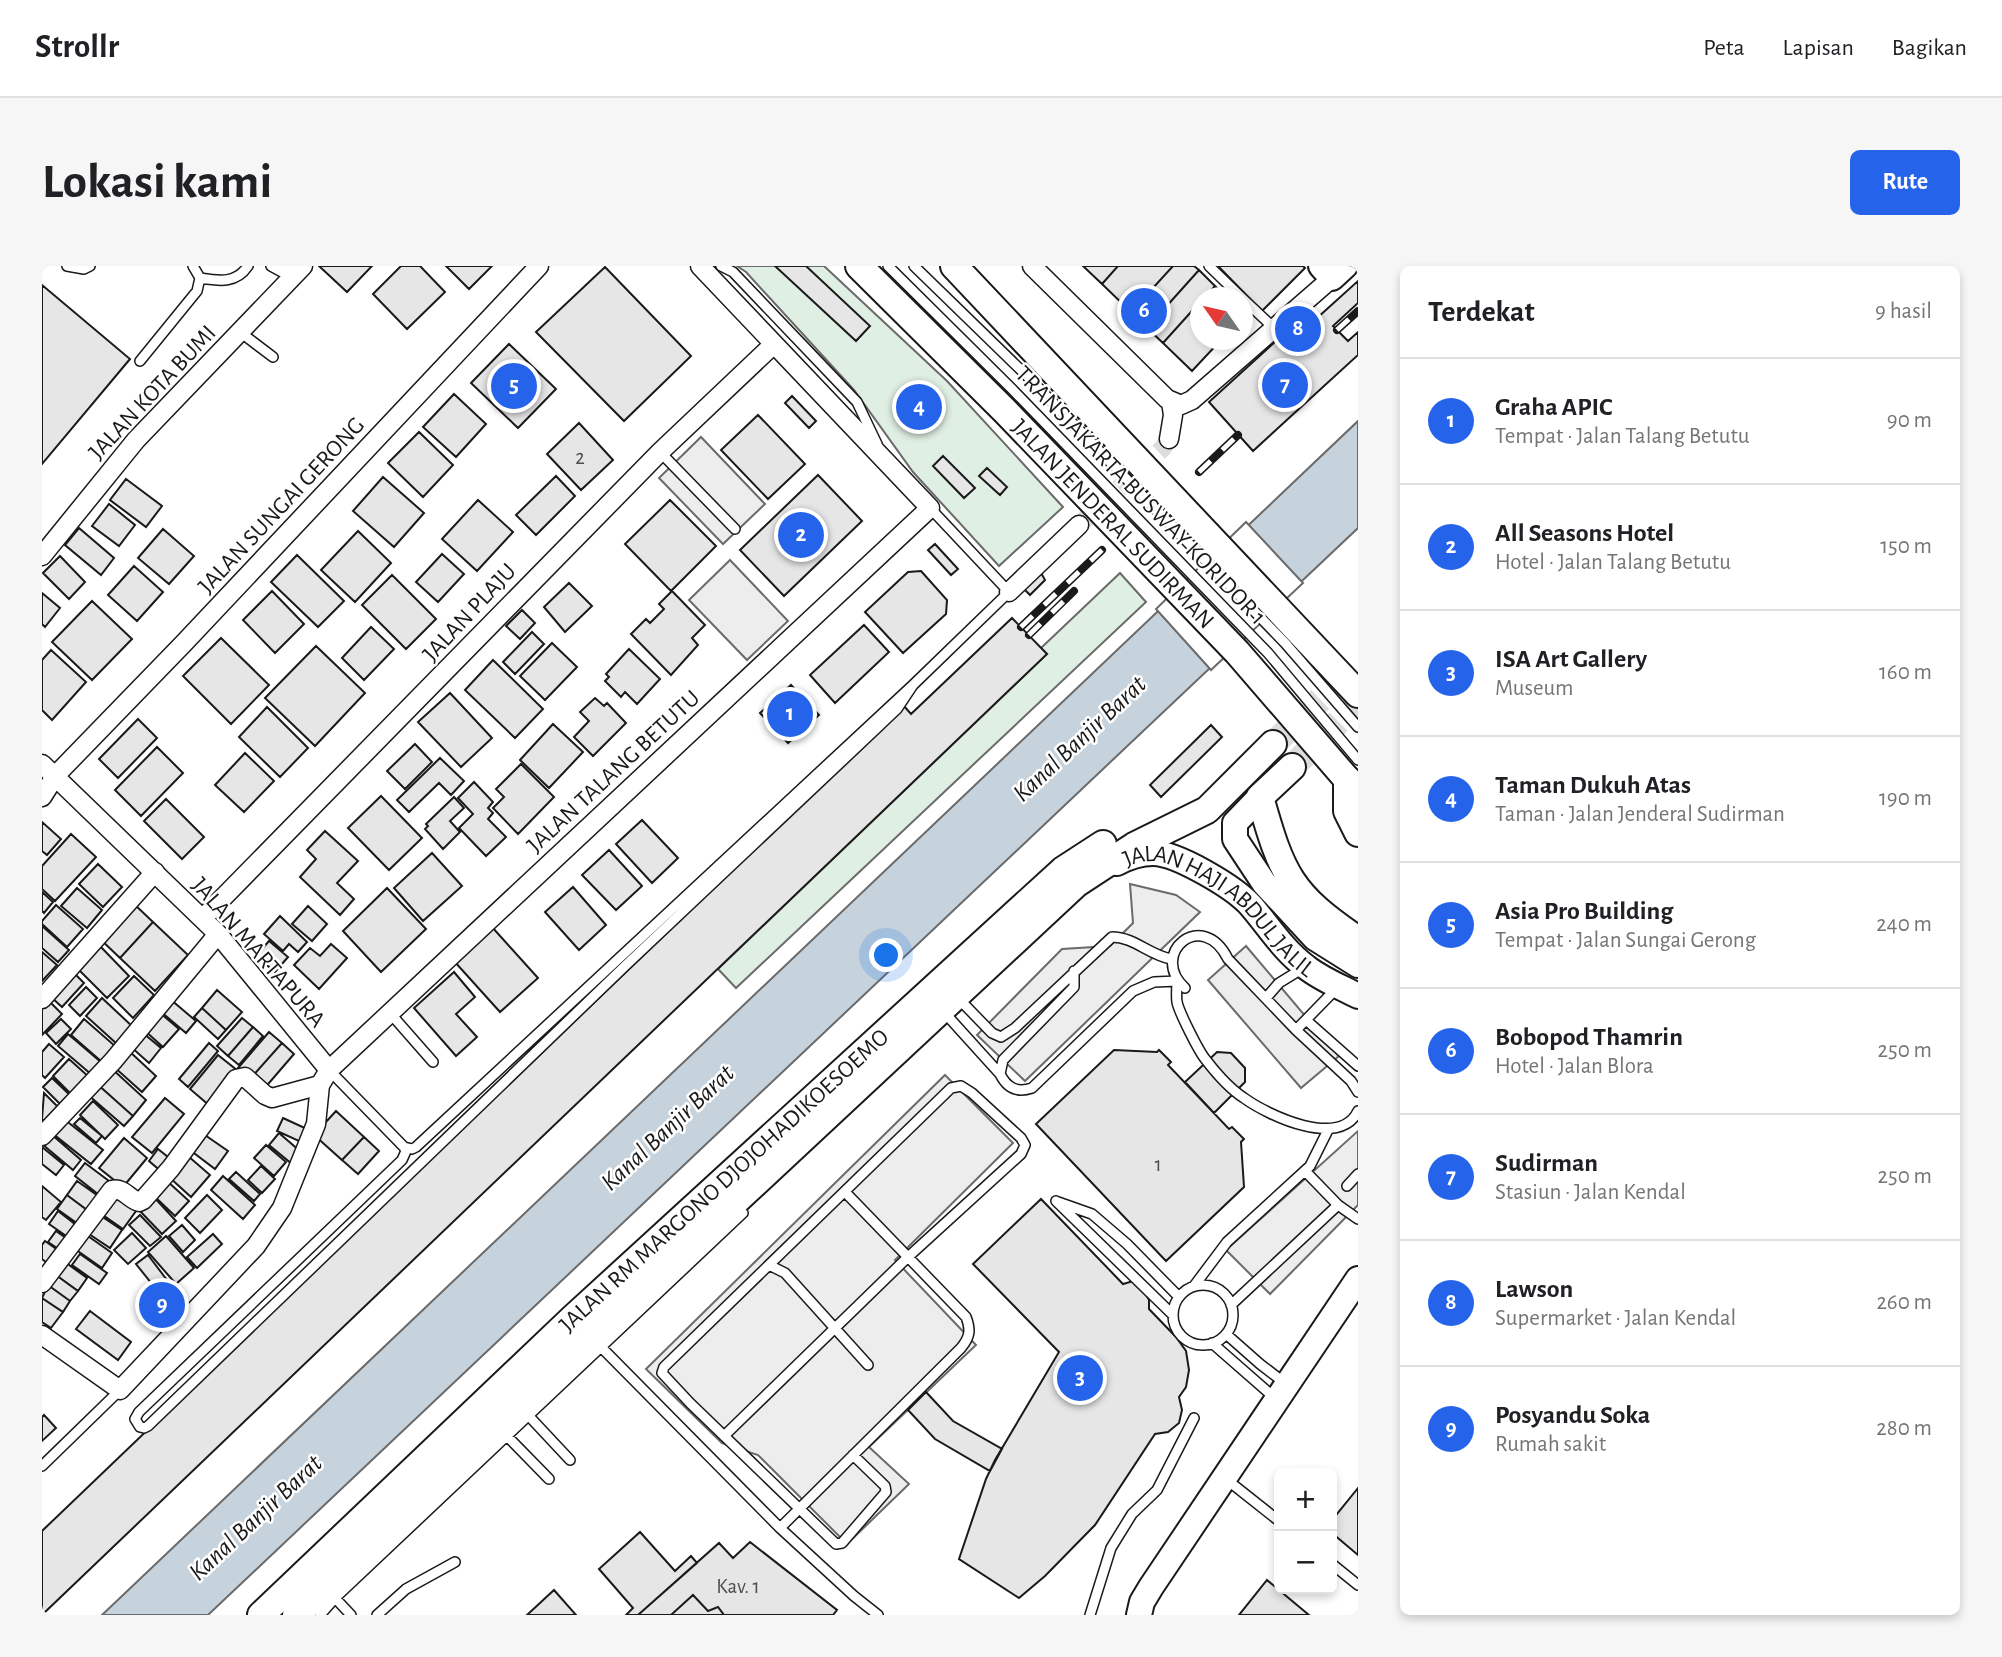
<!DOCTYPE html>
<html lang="id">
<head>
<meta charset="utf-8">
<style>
  body { margin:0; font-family:"Alegreya Sans",sans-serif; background:#f6f6f6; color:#202124 }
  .controls { position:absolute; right:21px; bottom:21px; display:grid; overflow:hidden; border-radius:10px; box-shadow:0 4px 10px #0003 }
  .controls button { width:63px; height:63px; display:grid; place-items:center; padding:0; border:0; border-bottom:2px solid #e0e0e0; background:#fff; color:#202124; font:35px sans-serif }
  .compass { position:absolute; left:1148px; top:21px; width:63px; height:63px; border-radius:50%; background:#fff; box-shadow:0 4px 10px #0003; rotate:304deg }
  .you { position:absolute; left:845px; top:690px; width:24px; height:24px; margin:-18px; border:5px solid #fff; border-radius:50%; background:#1a73e8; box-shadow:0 0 0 10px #1a73e833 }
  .badge { display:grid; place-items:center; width:46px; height:46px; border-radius:50%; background:#2563eb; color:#fff; font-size:23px; font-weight:700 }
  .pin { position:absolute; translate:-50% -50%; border:4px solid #fff; box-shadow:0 2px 7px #0006 }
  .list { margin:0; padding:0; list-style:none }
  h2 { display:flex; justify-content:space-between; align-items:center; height:91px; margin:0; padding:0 28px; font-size:30px }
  h2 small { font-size:23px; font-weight:400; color:#757577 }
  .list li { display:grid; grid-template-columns:46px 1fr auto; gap:21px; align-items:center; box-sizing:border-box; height:126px; padding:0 28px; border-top:2px solid #e0e0e0 }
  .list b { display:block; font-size:26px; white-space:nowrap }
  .list p { margin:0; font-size:23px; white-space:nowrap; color:#757577 }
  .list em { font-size:23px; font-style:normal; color:#757577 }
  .map { position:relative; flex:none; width:1316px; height:1349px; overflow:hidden; border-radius:10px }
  header { display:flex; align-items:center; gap:42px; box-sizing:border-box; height:98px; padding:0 35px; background:#fff; border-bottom:2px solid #e0e0e0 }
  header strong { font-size:33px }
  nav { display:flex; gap:38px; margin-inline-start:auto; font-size:24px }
  .intro { display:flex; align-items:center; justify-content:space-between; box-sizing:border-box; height:168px; padding:0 42px }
  h1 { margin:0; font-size:49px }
  .button { padding:18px 32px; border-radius:10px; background:#2563eb; color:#fff; font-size:24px; font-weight:700 }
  main { display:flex; gap:42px; padding:0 42px }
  aside { flex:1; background:#fff; border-radius:10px; box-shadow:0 4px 10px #0003 }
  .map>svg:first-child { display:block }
  .green { fill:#e0efe3; stroke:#6a6a6a; stroke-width:2 }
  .parking { fill:#ededed; stroke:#6a6a6a; stroke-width:2 }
  .water { fill:#c6d2dc; stroke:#6a6a6a; stroke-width:2 }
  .pier { fill:#fff; stroke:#6a6a6a; stroke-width:2 }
  .building { fill:#e6e6e6; stroke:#1a1a1a; stroke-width:2 }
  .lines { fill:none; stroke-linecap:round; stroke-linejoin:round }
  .street-tunnel { stroke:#ddd; stroke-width:18; stroke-dasharray:18 9; stroke-linecap:butt }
  .primary-tunnel { stroke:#ddd; stroke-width:26; stroke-dasharray:26 13; stroke-linecap:butt }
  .lane-casing { stroke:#1a1a1a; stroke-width:12 }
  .street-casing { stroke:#1a1a1a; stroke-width:21 }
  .secondary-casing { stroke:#1a1a1a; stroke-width:28 }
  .primary-casing { stroke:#1a1a1a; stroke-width:30 }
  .lane { stroke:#fff; stroke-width:9 }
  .street { stroke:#fff; stroke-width:18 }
  .secondary { stroke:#fff; stroke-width:24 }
  .primary { stroke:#fff; stroke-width:26 }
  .rail-casing { stroke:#1a1a1a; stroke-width:8 }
  .rail { stroke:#fff; stroke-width:5; stroke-dasharray:16; stroke-linecap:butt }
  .labels { text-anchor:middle; stroke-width:5; stroke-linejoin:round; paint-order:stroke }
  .number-label { font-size:21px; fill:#4d4d4d }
  .street-label { font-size:24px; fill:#1a1a1a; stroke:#fff }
  .water-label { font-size:26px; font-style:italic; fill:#1a1a1a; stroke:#fff }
</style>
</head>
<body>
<header>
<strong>Strollr</strong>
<nav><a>Peta</a><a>Lapisan</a><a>Bagikan</a></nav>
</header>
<div class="intro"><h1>Lokasi kami</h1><a class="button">Rute</a></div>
<main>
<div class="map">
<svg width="1316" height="1349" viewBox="0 0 1316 1349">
  <rect width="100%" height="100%" fill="#fff"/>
  <!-- green -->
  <path class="green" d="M695,0H782L905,115L1021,241L957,300L871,206L812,124L704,6Z
    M1078,307L1104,336L694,722L676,703L1005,388L999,382Z"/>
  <!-- parking -->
  <path class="parking" d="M659,171L723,238L681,278L617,212Z
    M688,294L746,355L705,394L647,334Z
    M1088,618L1134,629L1158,646L983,815L935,769L1020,683L1068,680L1091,657Z
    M1204,680L1297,790L1259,822L1166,714Z
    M903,809L971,877L853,994L934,1079L827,1181L867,1218L805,1278L716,1189L680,1177L604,1103Z
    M1316,865V939L1228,1028L1184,984Z"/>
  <!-- water -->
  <path class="water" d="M1316,155V262L166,1349H60Z"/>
  <!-- pier -->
  <path class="pier" d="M1204,256L1261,317L1169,404L1114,343Z"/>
  <!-- building -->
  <path class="building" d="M277,0H330L305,26Z
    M359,0H378L403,26L365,63L331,28Z
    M404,0H450L427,23Z
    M733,0H764L828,60L814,75Z
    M1041,0H1076L1060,18Z
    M1076,0H1131L1089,46L1060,18Z
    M1131,0H1152L1157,4L1105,62L1089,46Z
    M1176,0H1261L1263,2L1220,45Z
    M563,1L649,90L582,155L494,66Z
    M1157,4L1173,20L1163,32H1158V36L1121,77L1105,62Z
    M1316,15V37L1291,60L1306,75L1316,66V89L1211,185L1167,136L1268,44L1275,52Z
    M0,19L88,93L0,198Z
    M1173,20L1185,32H1163Z
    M1158,36V74H1179L1150,105L1121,77Z
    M467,78L514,123L476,162L429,117Z
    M412,128L444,158L414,191L381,161Z
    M750,130L774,155L767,162L743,137Z
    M716,149L763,198L726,233L679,184Z
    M537,157L571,194L539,224L505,188Z
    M377,166L411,199L381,231L346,197Z
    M901,190L933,222L922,232L891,200Z
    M945,202L965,221L958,229L937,210Z
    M776,209L820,255L742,330L698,284Z
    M514,210L533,230L494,269L474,249Z
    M341,211L382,247L352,281L311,245Z
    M84,213L120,240L104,261L68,234Z
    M436,234L471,266L435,305L400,273Z
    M628,234L674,280L629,325L583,278Z
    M67,238L93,259L77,280L50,260Z
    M37,262L72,292L59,309L23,279Z
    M121,263L152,290L127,318L96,292Z
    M316,265L349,297L313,336L279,304Z
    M893,278L916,303L909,309L886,284Z
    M400,288L422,308L396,336L374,316Z
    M255,289L302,335L276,361L229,316Z
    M18,290L43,316L27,333L1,307Z
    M92,300L121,326L95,355L66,329Z
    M879,305L905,334L904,348L861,387L823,346L866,306Z
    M998,305L1003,314L988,329L981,322Z
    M350,309L394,353L364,383L320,339Z
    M527,317L550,340L523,366L502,341Z
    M230,325L262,358L233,387L201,354Z
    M630,325L663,359L650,372L656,379L629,409L589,368L604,353L608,357L622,343L617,338Z
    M0,327L18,342L3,361L0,358Z
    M50,335L90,373L50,414L10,376Z
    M480,344L493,357L478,373L464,360Z
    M970,352L1005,388L0,1349V1265L862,440L869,448Z
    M822,359L847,386L793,437L768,409Z
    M329,361L352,383L322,414L300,392Z
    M490,366L502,378L473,408L461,396Z
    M179,372L227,419L189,458L141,410Z
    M510,377L535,401L503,434L478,410Z
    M274,380L323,427L273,480L223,432Z
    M587,383L618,413L595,438L583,426L579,431L563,415L567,411L564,408Z
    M9,384L44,416L10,454L0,444V394Z
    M451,394L501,443L473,472L423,424Z
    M749,419L777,449L746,477L718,447Z
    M408,427L450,472L419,501L376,456Z
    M553,432L562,440L565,437L584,457L551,490L532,471L547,455L538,446Z
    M225,441L266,482L238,511L197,471Z
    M96,453L115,472L76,512L57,493Z
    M511,458L541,486L507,522L478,494Z
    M1169,459L1180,471L1119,531L1108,519Z
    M373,478L390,496L363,523L345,505Z
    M115,481L141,507L99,550L73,524Z
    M203,487L232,515L202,546L173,519Z
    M398,492L422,515L409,529L397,517L367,546L355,534Z
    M479,498L512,531L476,568L451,542L462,531L454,523Z
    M432,516L451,536L446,542L451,547L446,553L464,571L444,590L417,562L431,548L416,532Z
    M339,530L380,572L347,604L306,562Z
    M412,531L422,542L408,555L418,566L401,583L383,563L386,560L384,558Z
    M124,533L162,571L140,593L102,555Z
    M600,554L636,592L610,617L574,578Z
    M0,556L19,573L5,589L0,585Z
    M283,565L316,595L295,617L312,633L298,649L258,611L274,593L265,584Z
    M29,568L54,591L13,635L0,623V600Z
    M567,584L600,620L574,644L540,609Z
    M390,587L420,620L381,655L352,622Z
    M56,598L80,621L61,641L37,618Z
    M531,621L564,659L537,684L503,646Z
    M35,622L60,644L45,662L19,640Z
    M345,622L384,663L339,706L301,665Z
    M0,626L11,636L2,647L0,645Z
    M90,636L111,656L78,692L56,671Z
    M14,639L41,663L25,681L0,658V655Z
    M266,640L285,658L270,675L250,658Z
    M238,650L265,676L256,686L247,678L241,685L222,668Z
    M111,656L146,689L113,725L78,692Z
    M0,660L27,684L16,696L0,682Z
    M450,661L496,712L458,746L412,695Z
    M227,675L246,691L233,706L214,690Z
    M289,678L305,692L277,723L252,699L268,682L278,690Z
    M57,679L87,710L65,732L35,702Z
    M0,686L15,699L0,715Z
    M412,706L433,731L414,748L435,771L414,790L372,742Z
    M32,707L42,717L20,741L9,731Z
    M92,710L112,729L91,752L71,732Z
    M44,721L55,732L38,750L27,739Z
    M175,724L200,746L184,764L160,742Z
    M60,732L91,761L75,778L44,750Z
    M128,733L154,755L144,767L118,745Z
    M7,735L20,748L0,769V743Z
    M160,742L184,764L176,773L152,751Z
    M117,746L137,763L121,781L102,764Z
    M200,752L211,761L186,790L175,780Z
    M19,753L29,763L14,778L4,767Z
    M42,753L73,780L60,796L29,769Z
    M211,761L221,770L197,799L186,790Z
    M227,766L240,777L208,813L196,802Z
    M101,767L119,782L107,797L89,781Z
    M26,768L60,797L50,809L16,780Z
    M167,777L176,785L146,821L137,813Z
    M240,777L252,788L221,824L208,813Z
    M7,778L22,791L3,812L0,809V786Z
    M86,784L114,810L100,826L71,800Z
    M1072,784L1115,786L1117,784L1129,796L1126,799L1187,863L1190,861L1202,873L1199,876L1202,921L1124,995L994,858Z
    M1175,786L1189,787L1203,802V816L1172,847L1143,816Z
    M176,789L196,805L168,840L148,823Z
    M27,793L47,811L30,829L11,810Z
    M68,801L104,834L91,850L54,817Z
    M10,812L30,831L21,841L1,821Z
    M54,817L91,850L82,860L45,828Z
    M2,827L16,841L3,856L0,853Z
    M123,832L142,848L110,887L90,871Z
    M51,835L76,859L63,873L38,849Z
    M294,845L322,871L300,894L272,869Z
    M38,852L60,870L54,877L32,858Z
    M241,852L265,863L259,876L235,865Z
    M22,853L61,884L49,898L10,867Z
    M160,867L186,885L173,903L148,884Z
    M237,867L259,886L250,898L227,879Z
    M9,868L39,894L31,904L0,878Z
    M322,871L337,885L316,908L300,894Z
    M82,872L105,892L81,921L57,902Z
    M224,879L244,896L232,910L212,892Z
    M0,881L22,899L14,909L0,898Z
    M116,883L131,895L121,907L107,895Z
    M146,890L168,909L149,931L127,911Z
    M43,897L71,918L61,932L33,910Z
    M219,900L233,913L220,927L206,914Z
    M194,906L218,928L212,935L187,913Z
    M181,910L213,939L201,953L169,924Z
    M124,914L147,935L133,950L111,929Z
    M35,915L59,932L49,947L25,929Z
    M0,920L19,936L4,954L0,951Z
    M25,929L49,947L39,960L15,943Z
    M71,929L94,945L81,963L58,947Z
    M110,929L134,955L120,968L96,943Z
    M165,929L180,944L158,967L143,952Z
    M999,933L1081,1018L1091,1015L1100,1021L1107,1034V1043L1134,1071L1144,1085L1147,1104L1144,1121L1137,1131L1140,1144L1137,1157L1126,1166L1113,1168L1053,1259L1003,1310L977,1332L917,1293L944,1213L953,1194L1017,1086L931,998Z
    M16,945L38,962L30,974L7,958Z
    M56,948L80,964L68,982L44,966Z
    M98,949L119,971L108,980L87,959Z
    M140,959L153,974L141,986L127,970Z
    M14,965L28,975L21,986L6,976Z
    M90,967L104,982L86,998L72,984Z
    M43,968L70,987L60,1002L33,983Z
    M171,968L180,978L155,1002L145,991Z
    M124,970L152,1002L134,1018L106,986Z
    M3,975L20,987L10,1001L0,993V979Z
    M38,988L65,1007L57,1018L30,999Z
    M106,989L125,1014L114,1023L94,998Z
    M23,996L45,1012L36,1025L14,1009Z
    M14,1009L36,1025L28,1035L6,1019Z
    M6,1019L28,1035L21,1046L0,1032Z
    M0,1032L21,1046L9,1062L0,1056Z
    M121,1032L129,1040L113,1055L105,1046Z
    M48,1045L89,1076L76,1094L34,1063Z
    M884,1126L911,1155L960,1183L948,1205L893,1173L866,1144Z
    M2,1149L14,1162L0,1175V1151Z
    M1316,1222V1289L1290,1267V1254Z
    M598,1266L633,1305L649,1290L655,1297L596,1349H584L591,1342L557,1303Z
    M708,1276L795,1344L791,1349H596L677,1277L691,1292Z
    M1225,1314L1267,1349H1197Z
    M512,1324L534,1349H485Z
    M651,1329L666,1345L676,1341L682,1349H629Z"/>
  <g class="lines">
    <!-- street-tunnel -->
    <path class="street-tunnel" d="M1037,259L1121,182L1127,173"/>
    <!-- primary-tunnel -->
    <path class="primary-tunnel" d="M1231,478L1316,398
      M1250,501L1316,437"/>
    <defs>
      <path id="lane" d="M25,0L42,3L48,0
        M229,0L240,6L245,0
        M679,0L691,6L815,136L835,178
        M846,0L970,123L1226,387L1316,494
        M872,0L985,110L1243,377L1316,461
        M1167,0L1200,32
        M158,12C177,15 194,18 206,0
        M1200,32L1233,63
        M198,66L231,91
        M98,95L155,25L158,12L151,0
        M618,186L693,263
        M1032,705V721L961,794L958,808C965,822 975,827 990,822L1091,725L1112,716L1135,715C1135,722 1134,730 1135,736C1137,746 1157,786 1164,794C1174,807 1188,823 1202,832C1227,850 1298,883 1316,845
        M1143,722C1106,688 1160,641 1186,693L1254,764L1309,815L1316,826
        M915,731L950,767L959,771L973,762L1070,671C1092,671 1107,689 1129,693
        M1224,732L1237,717L1263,701
        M901,745L958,808
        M348,747L391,796
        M1264,754L1316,800
        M1254,764L1294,723
        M287,804L362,881
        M362,881L364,885L360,894L97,1146L93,1153L98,1161L102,1162L106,1160L583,700L834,463L855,443L871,419
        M362,881L370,883L374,881L871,419L967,326L888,242
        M1263,905L1296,939L1316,953
        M1305,920L1316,908
        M1014,935L1131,1049
        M1016,936L1050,948L1085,978L1137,1031
        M727,999L743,1007L826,1099
        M1131 1049a30 30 0 1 1 60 0a30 30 0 1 1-60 0Z
        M1152,1020L1185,976L1268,900L1286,864
        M1189,1039L1296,939
        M1184,1068L1218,1098L1244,1118
        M1170,1077L1234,1133
        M556,1078L738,1262L812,1330L836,1349
        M484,1147L528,1194
        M462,1167L507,1213
        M682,1170L866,991L979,888L983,879L979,872L930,827L919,820L909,822L622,1101L620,1107L648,1137L794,1278L800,1277L844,1226L843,1220L811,1189
        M0,1200L78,1124
        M1184,1213L1237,1255
        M738,1262L919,1082C928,1071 929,1064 924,1051L803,926
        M1290,1298L1316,1319
        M293,1332L309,1349
        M278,1349L293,1332L701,947
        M335,1349L364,1323L413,1296
        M1048,1349L1069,1282L1090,1248L1115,1224L1152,1152"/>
      <path id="street" d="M990,0L1125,133L1139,139L1150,134L1290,12
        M1127,173L1131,149L1129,136
        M0,290L94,174L261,0
        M967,326L1037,259
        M0,498L176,668L287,804
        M0,531L14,509L142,377L497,0
        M161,652L618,186L732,78
        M0,733L113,606
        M0,870L71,795L176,668
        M0,1017L70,924C81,921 87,933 97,936L101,934L129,902L194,813L203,811L223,829L230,832L278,819
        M0,1069L78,1124L214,980L240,942L274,858L278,819L287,804L888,242L658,0"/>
      <g id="secondary">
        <path d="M1279,0L1290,12L1303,0"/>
        <path d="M1218,531L1193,557V573L1222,617L1273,672L1316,699"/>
        <path id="s1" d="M1075,597C1086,591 1098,587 1111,587C1135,587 1194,622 1210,641C1227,661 1242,685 1264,701C1279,713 1299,721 1316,730"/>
        <path d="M1097,1349L1100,1336L1109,1321L1316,1013"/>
      </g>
      <g id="primary">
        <path id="s2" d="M817,0L963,145L1195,386L1316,526"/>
        <path d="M912,0L1316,428"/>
        <path d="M1250,501L1218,531C1240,609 1248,628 1316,674"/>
        <path d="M1305,513V545L1316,567"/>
        <path id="s3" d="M219,1349L531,1052L1021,604L1061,578"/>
        <path d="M254,1349L549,1070L1034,618L1092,580L1165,544L1231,478"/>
      </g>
    </defs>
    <!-- lane casing -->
    <use href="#lane" class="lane-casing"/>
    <!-- street casing -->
    <use href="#street" class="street-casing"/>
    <!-- secondary casing -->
    <use href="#secondary" class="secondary-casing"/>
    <!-- primary casing -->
    <use href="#primary" class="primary-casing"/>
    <!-- lane -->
    <use href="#lane" class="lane"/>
    <!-- street -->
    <use href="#street" class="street"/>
    <!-- secondary -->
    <use href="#secondary" class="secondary"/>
    <!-- primary -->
    <use href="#primary" class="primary"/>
    <defs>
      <path id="rail" d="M1295,64L1316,45
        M1157,206L1196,169
        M979,361L1060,284
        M987,369L1032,325"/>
    </defs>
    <!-- rail casing -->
    <use href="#rail" class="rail-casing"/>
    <!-- rail -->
    <use href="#rail" class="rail"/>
  </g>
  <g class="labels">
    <!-- number labels -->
    <g class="number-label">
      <text x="538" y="198">2</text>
      <text x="1116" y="905">1</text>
      <text x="696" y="1327">Kav. 1</text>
    </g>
    <!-- street labels -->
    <g class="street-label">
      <text transform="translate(110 126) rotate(-47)" y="8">JALAN KOTA BUMI</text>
      <text transform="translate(1099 229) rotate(46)" y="8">TRANSJAKARTA BUSWAY KORIDOR 1</text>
      <text transform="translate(239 239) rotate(-47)" y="8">JALAN SUNGAI GERONG</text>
      <text dy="8" stroke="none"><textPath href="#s2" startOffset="362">JALAN JENDERAL SUDIRMAN</textPath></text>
      <text transform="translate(427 346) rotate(-47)" y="8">JALAN PLAJU</text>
      <text transform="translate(571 505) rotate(-43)" y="8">JALAN TALANG BETUTU</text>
      <text dy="8" stroke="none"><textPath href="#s1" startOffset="124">JALAN HAJI ABDUL JALIL</textPath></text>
      <text transform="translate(217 686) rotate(49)" y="8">JALAN MARTAPURA</text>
      <text dy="8" stroke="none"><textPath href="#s3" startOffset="635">JALAN RM MARGONO DJOJOHADIKOESOEMO</textPath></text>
    </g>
    <!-- water labels -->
    <g class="water-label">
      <text transform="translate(1037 472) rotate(-43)" y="9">Kanal Banjir Barat</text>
      <text transform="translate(625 861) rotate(-43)" y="9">Kanal Banjir Barat</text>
      <text transform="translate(213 1251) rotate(-43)" y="9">Kanal Banjir Barat</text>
    </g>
  </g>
</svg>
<div class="controls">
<button>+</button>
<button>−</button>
</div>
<svg class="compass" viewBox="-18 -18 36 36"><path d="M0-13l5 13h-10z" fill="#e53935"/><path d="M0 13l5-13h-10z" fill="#757577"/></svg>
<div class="you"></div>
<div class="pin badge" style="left:748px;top:448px">1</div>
<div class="pin badge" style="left:759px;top:269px">2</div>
<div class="pin badge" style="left:1038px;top:1112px">3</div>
<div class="pin badge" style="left:877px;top:141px">4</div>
<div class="pin badge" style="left:472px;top:120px">5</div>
<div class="pin badge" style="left:1102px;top:45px">6</div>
<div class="pin badge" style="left:1243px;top:119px">7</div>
<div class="pin badge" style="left:1256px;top:63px">8</div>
<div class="pin badge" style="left:120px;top:1039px">9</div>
</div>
<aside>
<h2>Terdekat<small>9 hasil</small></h2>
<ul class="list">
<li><span class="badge">1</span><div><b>Graha APIC</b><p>Tempat · Jalan Talang Betutu</p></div><em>90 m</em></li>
<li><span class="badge">2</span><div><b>All Seasons Hotel</b><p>Hotel · Jalan Talang Betutu</p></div><em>150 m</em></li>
<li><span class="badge">3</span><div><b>ISA Art Gallery</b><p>Museum</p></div><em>160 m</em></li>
<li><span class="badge">4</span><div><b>Taman Dukuh Atas</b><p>Taman · Jalan Jenderal Sudirman</p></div><em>190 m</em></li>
<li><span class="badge">5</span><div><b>Asia Pro Building</b><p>Tempat · Jalan Sungai Gerong</p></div><em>240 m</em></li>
<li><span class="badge">6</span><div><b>Bobopod Thamrin</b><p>Hotel · Jalan Blora</p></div><em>250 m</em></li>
<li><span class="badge">7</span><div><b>Sudirman</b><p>Stasiun · Jalan Kendal</p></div><em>250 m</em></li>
<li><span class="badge">8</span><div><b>Lawson</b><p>Supermarket · Jalan Kendal</p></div><em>260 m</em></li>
<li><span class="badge">9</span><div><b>Posyandu Soka</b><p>Rumah sakit</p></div><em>280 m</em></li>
</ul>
</aside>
</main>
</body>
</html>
